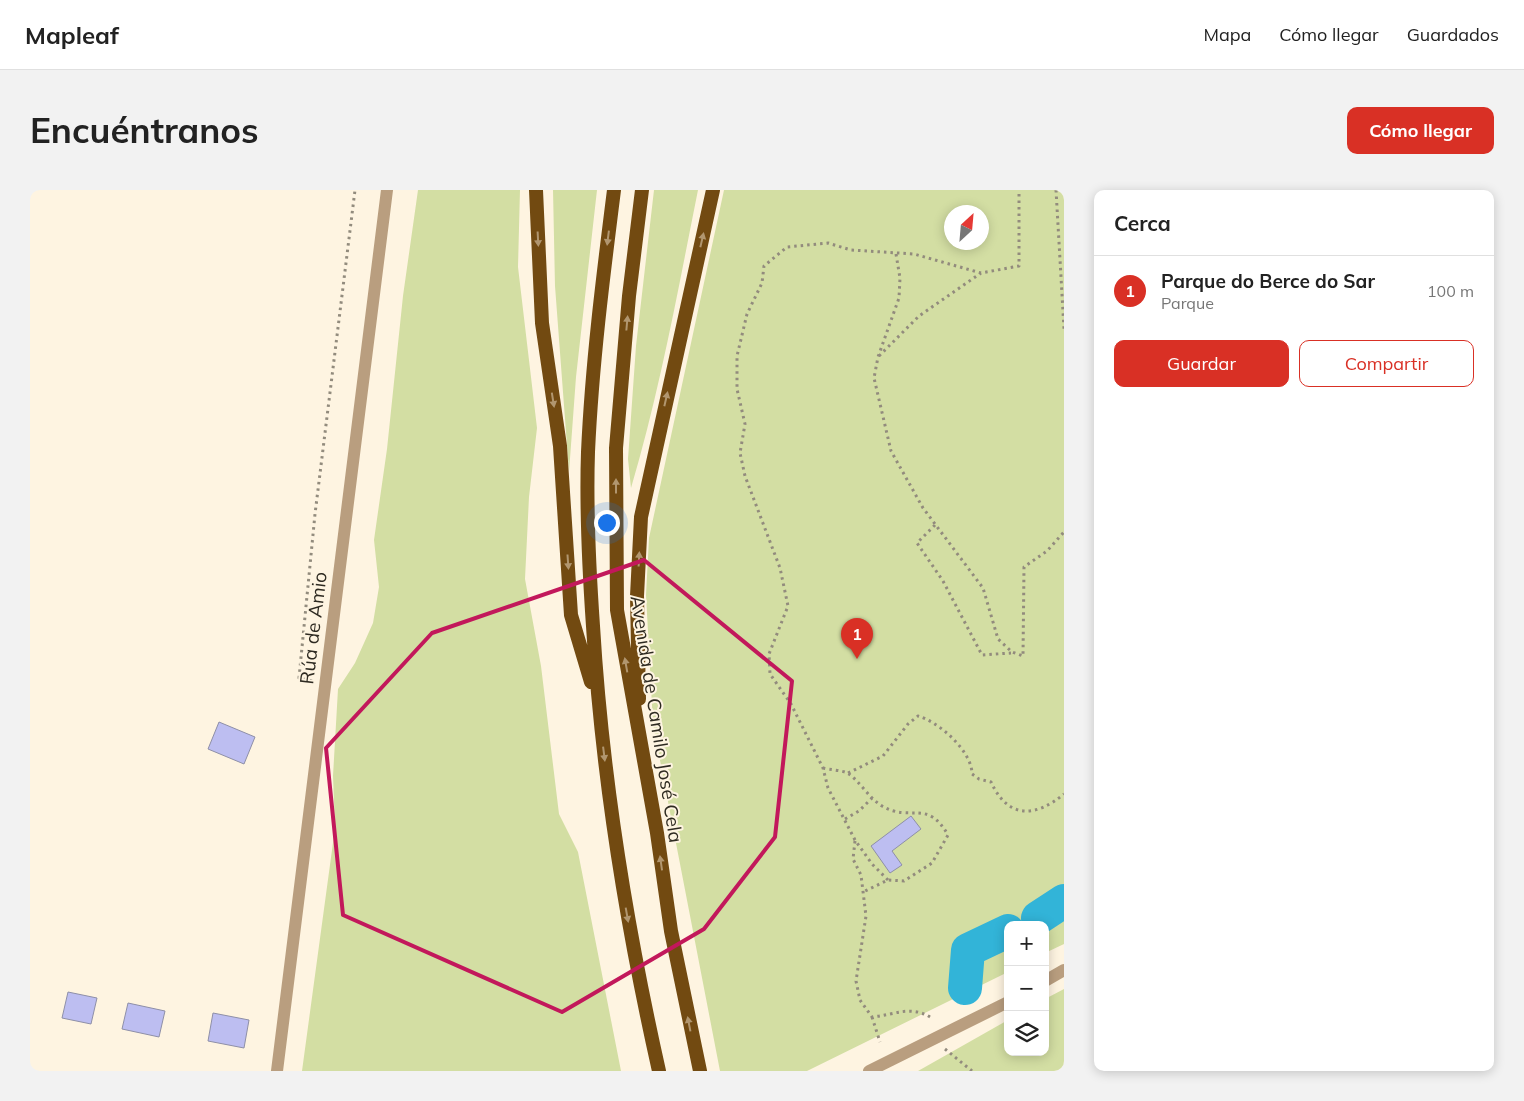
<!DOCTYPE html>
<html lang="es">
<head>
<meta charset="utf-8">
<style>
  body { margin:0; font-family:Mulish,sans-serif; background:#f2f2f2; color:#222 }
  .controls { position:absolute; right:15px; bottom:15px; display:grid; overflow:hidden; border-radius:10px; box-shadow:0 2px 12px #0003 }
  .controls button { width:45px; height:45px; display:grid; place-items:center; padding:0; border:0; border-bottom:1px solid #e0e0e0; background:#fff; color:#222; font:25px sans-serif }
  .compass { position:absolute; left:914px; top:15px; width:45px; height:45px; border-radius:50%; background:#fff; box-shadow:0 2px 12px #0003; rotate:26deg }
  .you { position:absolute; left:576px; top:332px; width:18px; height:18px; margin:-12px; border:4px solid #fff; border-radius:50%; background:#1a73e8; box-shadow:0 0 0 8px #1a73e833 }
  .badge { display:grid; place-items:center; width:32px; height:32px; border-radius:50%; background:#d93025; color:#fff; font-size:16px; font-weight:700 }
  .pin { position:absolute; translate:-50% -41px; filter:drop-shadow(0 1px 2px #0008) }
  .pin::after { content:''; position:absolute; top:26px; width:18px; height:15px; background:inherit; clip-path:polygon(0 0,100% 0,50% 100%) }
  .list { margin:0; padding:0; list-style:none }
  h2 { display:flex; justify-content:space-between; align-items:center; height:65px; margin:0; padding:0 20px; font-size:21px }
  h2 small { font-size:16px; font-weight:400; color:#767676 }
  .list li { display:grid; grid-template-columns:32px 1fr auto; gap:15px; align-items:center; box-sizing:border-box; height:70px; padding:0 20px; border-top:1px solid #e0e0e0 }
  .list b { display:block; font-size:19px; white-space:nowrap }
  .list p { margin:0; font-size:16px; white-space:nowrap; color:#767676 }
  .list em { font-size:16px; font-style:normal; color:#767676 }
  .actions { display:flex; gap:10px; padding:15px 20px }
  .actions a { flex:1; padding:11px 0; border:1px solid #d93025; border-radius:10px; text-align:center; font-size:18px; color:#d93025 }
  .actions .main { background:#d93025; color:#fff }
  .icon { flex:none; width:28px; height:28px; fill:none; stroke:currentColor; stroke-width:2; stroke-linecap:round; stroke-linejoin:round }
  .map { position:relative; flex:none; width:1034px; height:881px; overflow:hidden; border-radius:10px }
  header { display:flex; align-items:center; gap:30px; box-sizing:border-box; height:70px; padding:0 25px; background:#fff; border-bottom:1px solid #e0e0e0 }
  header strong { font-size:24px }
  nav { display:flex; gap:28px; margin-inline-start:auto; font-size:18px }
  .intro { display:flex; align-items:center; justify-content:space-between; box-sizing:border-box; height:120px; padding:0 30px }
  h1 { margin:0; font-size:35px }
  .button { padding:12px 22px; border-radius:10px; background:#d93025; color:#fff; font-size:18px; font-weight:700 }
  main { display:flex; gap:30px; padding:0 30px }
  aside { flex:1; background:#fff; border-radius:10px; box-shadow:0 2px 12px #0003 }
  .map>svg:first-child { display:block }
  .green { fill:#d3dea3; fill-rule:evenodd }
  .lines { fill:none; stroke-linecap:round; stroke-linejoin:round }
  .river { stroke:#32b4d8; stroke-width:34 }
  .building { fill:#bdbef1; stroke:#8e8fa7 }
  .path { stroke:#928b7d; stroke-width:3; stroke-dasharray:2.5 4; stroke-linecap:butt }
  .tertiary { stroke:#b99e7f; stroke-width:12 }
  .trunk { stroke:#724a11; stroke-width:14 }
  .oneway { fill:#b1966f }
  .marked { fill:none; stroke:#c2185b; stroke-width:4; stroke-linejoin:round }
  .labels { text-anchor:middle; stroke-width:4; stroke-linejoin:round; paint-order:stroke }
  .street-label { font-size:19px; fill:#2e2a21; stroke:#fef4e1 }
</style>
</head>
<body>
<header>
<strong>Mapleaf</strong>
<nav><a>Mapa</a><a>Cómo llegar</a><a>Guardados</a></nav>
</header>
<div class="intro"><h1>Encuéntranos</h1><a class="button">Cómo llegar</a></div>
<main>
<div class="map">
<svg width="1034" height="881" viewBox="0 0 1034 881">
  <rect width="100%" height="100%" fill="#fef4e1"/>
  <!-- green -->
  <path class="green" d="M388,0H490L488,77L507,238L499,307L495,389L511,476L529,624L548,662L591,881H272L305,638L303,586L308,499L325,473L343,433L349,397L344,350L357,259L373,106Z
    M523,0H567L546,187L539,282L525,96Z
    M624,0H668C648,100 630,200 601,298L598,269L606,156Z
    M694,0H1034V754L1015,763V735H978V782L777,881H690L623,534L616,405L619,348ZM922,22H952V52H922Z
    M1034,799V881H888L978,830V862H1015V809Z"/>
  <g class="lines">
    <!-- river -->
    <path class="river" d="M1008,728L1034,711
      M935,798L938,760L978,741"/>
  </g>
  <!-- building -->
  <path class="building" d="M189,532L225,547L214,574L178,559Z
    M881,626L891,639L862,661L872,675L860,683L841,656Z
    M38,802L67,808L61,834L32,828Z
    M98,813L135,821L129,847L92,839Z
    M183,823L219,830L214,858L178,851Z"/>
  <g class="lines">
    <!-- path -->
    <path class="path" d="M1026,0L1034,139
      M866,64L870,88L869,108L848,167L844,188L861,261L893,318L953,398L968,449L982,462L993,466L994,377L1017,361L1034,342
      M849,166L889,126L951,83
      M905,335L887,353L913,391L952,465L981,463
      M282,491L269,488L285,324L325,0
      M793,578C800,580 813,580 819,584C831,593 839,608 852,616C881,633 897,608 918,645L902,673L874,691L858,690L833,702
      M818,583L853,566L878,534L888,526C909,532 942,561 942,584L949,589L961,592C978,629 1005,628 1034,604
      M815,629L829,621L842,608
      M825,651L823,669L831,685L836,726L826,791L830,810L842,827C864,825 880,815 900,827
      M858,690L842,674L825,650L798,598L793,578L761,514L740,484L739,464L758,416L750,378L715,286L710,263L715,234L707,199V166L717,124L732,93L734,76L757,57L798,53L821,60L884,64L951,83L989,76V0
      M842,827L850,852
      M915,859L942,881"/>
    <!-- tertiary -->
    <path class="tertiary" d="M1015,791L1034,780
      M247,881L357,0
      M839,881L978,812"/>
    <!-- trunk -->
    <path class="trunk" d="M506,0L512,133L530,256L541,425L561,492
      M584,0C573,87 562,174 558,262C556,320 559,378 563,436C572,587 596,734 629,881
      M612,0L599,106L586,258L587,420L627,643L641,741L670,881
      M609,509L607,406L611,327L683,0"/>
  </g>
  <!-- one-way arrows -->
  <defs><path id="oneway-solid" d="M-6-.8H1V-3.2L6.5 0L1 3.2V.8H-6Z" transform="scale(1.25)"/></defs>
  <g class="oneway">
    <use href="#oneway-solid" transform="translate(578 48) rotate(97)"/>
    <use href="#oneway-solid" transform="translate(508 49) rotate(87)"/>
    <use href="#oneway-solid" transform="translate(672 50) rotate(-77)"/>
    <use href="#oneway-solid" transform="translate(597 133) rotate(-85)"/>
    <use href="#oneway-solid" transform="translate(636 209) rotate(-77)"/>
    <use href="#oneway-solid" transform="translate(523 210) rotate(81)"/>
    <use href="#oneway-solid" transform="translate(586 296) rotate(-90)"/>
    <use href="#oneway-solid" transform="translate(609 369) rotate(-87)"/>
    <use href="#oneway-solid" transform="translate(538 372) rotate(86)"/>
    <use href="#oneway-solid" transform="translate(596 475) rotate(-100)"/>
    <use href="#oneway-solid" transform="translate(574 564) rotate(83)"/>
    <use href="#oneway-solid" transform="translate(631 673) rotate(-98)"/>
    <use href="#oneway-solid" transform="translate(597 725) rotate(80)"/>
    <use href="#oneway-solid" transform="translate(659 834) rotate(-101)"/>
  </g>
  <!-- marked area -->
  <path class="marked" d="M614,370L762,491L745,647L674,739L532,822L313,725L296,558L402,443Z"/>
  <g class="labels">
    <!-- street labels -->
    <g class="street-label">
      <text transform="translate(283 438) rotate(-83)" y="7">Rúa de Amio</text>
      <text transform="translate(627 529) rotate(81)" y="7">Avenida de Camilo José Cela</text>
    </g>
  </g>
</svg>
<div class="controls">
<button>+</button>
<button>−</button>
<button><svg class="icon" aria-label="layers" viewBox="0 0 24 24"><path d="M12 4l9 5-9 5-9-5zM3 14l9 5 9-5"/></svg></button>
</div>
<svg class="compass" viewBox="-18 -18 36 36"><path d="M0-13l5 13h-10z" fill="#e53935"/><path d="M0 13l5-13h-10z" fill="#767676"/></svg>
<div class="you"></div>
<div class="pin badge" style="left:827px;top:469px">1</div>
</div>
<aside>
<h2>Cerca<small></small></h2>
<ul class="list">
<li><span class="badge">1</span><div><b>Parque do Berce do Sar</b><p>Parque</p></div><em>100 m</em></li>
</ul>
<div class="actions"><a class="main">Guardar</a><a>Compartir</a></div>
</aside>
</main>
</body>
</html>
